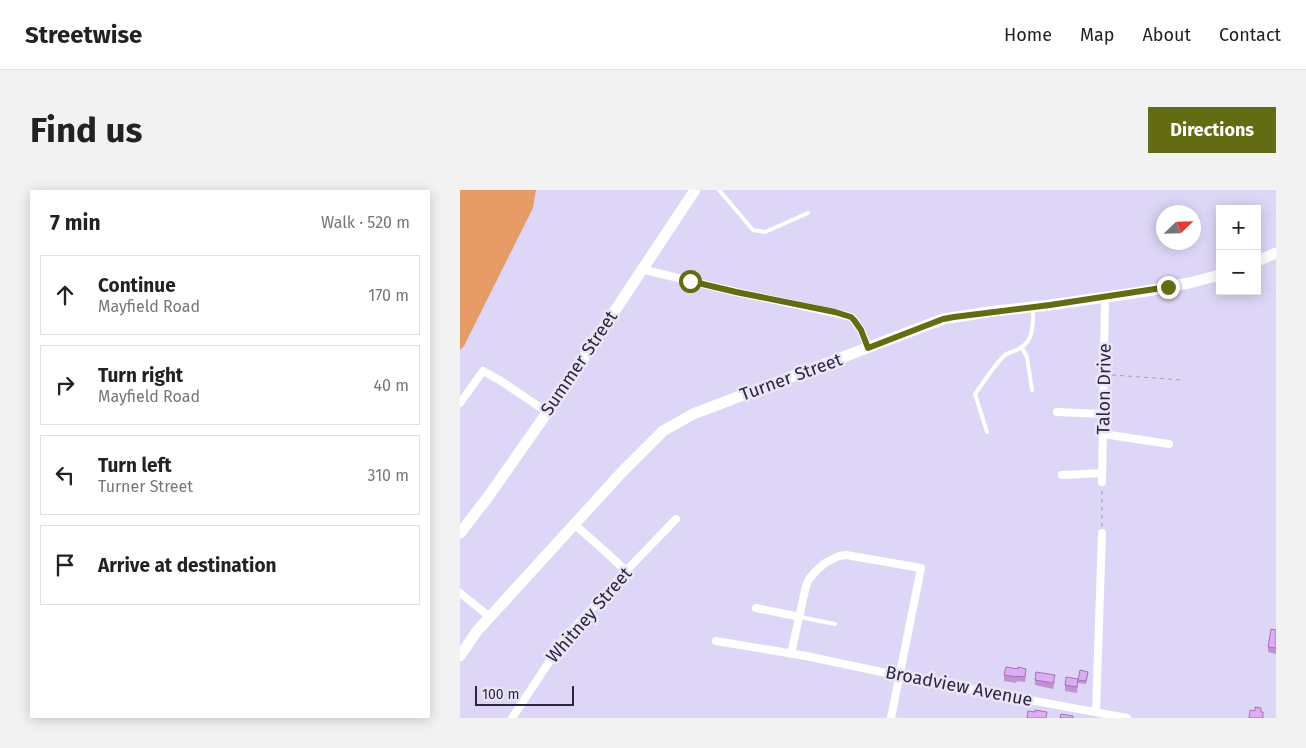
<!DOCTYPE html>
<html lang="en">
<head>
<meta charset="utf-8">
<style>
  body { margin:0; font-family:"Fira Sans",sans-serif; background:#f2f2f2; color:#222 }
  .controls { position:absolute; right:15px; top:15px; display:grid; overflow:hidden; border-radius:0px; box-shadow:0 2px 12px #0003 }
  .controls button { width:45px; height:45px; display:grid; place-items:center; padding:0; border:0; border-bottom:1px solid #e0e0e0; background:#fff; color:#222; font:25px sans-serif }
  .compass { position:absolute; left:696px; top:15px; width:45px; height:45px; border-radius:50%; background:#fff; box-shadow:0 2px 12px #0003; rotate:67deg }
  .scale { position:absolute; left:15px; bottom:12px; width:99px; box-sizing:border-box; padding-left:5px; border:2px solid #2d2543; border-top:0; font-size:14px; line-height:18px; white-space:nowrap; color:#2d2543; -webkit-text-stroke:4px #eae6f6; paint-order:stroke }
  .stop { position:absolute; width:15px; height:15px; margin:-11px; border:4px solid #636c13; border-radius:50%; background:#fff }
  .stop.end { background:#636c13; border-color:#fff; box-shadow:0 1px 5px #0008 }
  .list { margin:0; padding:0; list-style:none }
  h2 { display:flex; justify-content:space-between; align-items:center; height:65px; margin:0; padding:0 20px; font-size:21px }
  h2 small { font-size:16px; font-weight:400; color:#767676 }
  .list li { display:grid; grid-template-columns:32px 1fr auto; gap:15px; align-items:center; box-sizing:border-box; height:80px; margin:0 10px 10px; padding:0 10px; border:1px solid #e0e0e0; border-radius:0px }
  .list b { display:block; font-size:19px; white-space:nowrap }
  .list p { margin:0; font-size:16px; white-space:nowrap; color:#767676 }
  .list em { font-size:16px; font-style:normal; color:#767676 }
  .icon { flex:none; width:28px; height:28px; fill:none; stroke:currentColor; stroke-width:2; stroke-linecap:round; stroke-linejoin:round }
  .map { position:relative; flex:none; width:816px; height:528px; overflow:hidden; border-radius:0px }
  header { display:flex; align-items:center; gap:30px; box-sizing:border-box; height:70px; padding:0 25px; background:#fff; border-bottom:1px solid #e0e0e0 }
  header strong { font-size:24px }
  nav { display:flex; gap:28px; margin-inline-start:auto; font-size:18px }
  .intro { display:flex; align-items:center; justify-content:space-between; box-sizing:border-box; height:120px; padding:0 30px }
  h1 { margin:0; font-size:35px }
  .button { padding:12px 22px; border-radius:0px; background:#636c13; color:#fff; font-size:18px; font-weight:700 }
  main { display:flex; gap:30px; padding:0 30px }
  aside { flex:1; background:#fff; border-radius:0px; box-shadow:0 2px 12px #0003 }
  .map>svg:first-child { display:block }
  .green { fill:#e79c67 }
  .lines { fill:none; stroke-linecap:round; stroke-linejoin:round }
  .path { stroke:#a29bba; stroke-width:1; stroke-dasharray:4 4; stroke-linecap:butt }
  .lane { stroke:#fff; stroke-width:4 }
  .street { stroke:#fff; stroke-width:8 }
  .secondary { stroke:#fff; stroke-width:11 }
  .wall { fill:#c193d3 }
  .building { fill:#e0abf5; stroke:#9d78ac }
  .route { stroke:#636c13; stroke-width:6 }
  .labels { text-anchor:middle; stroke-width:5; stroke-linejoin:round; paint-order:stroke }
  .street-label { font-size:18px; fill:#2d2543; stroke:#eae6f6 }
</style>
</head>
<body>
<header>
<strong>Streetwise</strong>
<nav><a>Home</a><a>Map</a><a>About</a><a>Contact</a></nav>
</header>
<div class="intro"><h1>Find us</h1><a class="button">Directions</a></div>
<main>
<aside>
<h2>7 min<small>Walk · 520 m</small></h2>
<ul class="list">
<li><svg class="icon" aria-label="ahead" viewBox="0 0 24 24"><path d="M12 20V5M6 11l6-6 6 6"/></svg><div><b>Continue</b><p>Mayfield Road</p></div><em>170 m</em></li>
<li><svg class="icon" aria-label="right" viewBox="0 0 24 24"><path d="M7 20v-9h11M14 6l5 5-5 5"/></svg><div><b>Turn right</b><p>Mayfield Road</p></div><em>40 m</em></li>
<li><svg class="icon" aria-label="left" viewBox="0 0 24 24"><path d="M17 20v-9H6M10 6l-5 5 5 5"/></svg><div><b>Turn left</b><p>Turner Street</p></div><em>310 m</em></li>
<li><svg class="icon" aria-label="arrive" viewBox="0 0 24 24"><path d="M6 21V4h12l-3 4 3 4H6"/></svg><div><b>Arrive at destination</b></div></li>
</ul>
</aside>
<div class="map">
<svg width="816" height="528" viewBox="0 0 816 528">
  <rect width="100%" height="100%" fill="#ddd6f6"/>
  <!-- green -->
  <path class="green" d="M0,0H76L73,18L4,156L0,160Z"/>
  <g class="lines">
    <!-- path -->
    <path class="path" d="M652,185L722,190
      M642,337V298"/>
    <!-- lane -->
    <path class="lane" d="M259,0L293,40L305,42L348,23
      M562,158L567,167L572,200
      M527,242L515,204C524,192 532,178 543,167C547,162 555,162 560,158C574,151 573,133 573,120
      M340,427L375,434"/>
    <!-- street -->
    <path class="street" d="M181,79L276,102L375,123L391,127L394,130L401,140L408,158
      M0,213L23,181L41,191L87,222
      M597,222L643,224
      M643,244L709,254
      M602,285L642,283
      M642,292L645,106
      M114,334L148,364L166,381
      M0,403L30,427
      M296,418L340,427
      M256,451L346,466L450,488L667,528
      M331,464L346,396L349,389L356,381L365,373L379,366L386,365L461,378L431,528
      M636,522L642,343
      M52,528L105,448L166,381L216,329"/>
    <!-- secondary -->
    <path class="secondary" d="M797,71L816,63
      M0,343L28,307L91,217L235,0
      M0,466L17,441L163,281L203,241L233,224L483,129L535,121L590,115L681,102L729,93L760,85"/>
  </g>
  <!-- wall -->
  <path class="wall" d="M816,440V464L808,462V457Z
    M566,484L565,492L557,491L556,493L544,491V485Z
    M628,484L626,494L618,493L617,503L605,501V495Z
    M575,490L595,491L593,499L575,495Z"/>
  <!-- building -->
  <path class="building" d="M811,439L816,440V458L808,457Z
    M546,477L558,479V477L566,479L565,487L557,486L556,487L544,485Z
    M620,480L628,482L626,491L618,490Z
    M576,482L595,485L593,493L575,490Z
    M606,487L618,489L617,497L605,495Z
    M795,517L801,518V522H803V528H789L790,520L795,521Z
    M575,520L587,522L586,528H567L568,521L575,522Z
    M601,524L613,526V528H600Z"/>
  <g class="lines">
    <!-- route -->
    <path class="route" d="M230,91L276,102L375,122L391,127L394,130L401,140L408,158L483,129L494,127L590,115L708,97"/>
  </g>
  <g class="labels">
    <!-- street labels -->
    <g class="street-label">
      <text transform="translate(119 173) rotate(-56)" y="6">Summer Street</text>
      <text transform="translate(331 187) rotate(-20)" y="6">Turner Street</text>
      <text transform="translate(644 199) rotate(-89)" y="6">Talon Drive</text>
      <text transform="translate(129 425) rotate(-49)" y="6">Whitney Street</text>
      <text transform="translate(499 496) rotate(11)" y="6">Broadview Avenue</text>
    </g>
  </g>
</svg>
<div class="controls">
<button>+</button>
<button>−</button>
</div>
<svg class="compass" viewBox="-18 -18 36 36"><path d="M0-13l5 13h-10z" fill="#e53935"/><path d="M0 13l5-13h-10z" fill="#767676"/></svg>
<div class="scale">100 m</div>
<div class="stop" style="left:230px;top:91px"></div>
<div class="stop end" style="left:708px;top:97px"></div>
</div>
</main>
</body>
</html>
